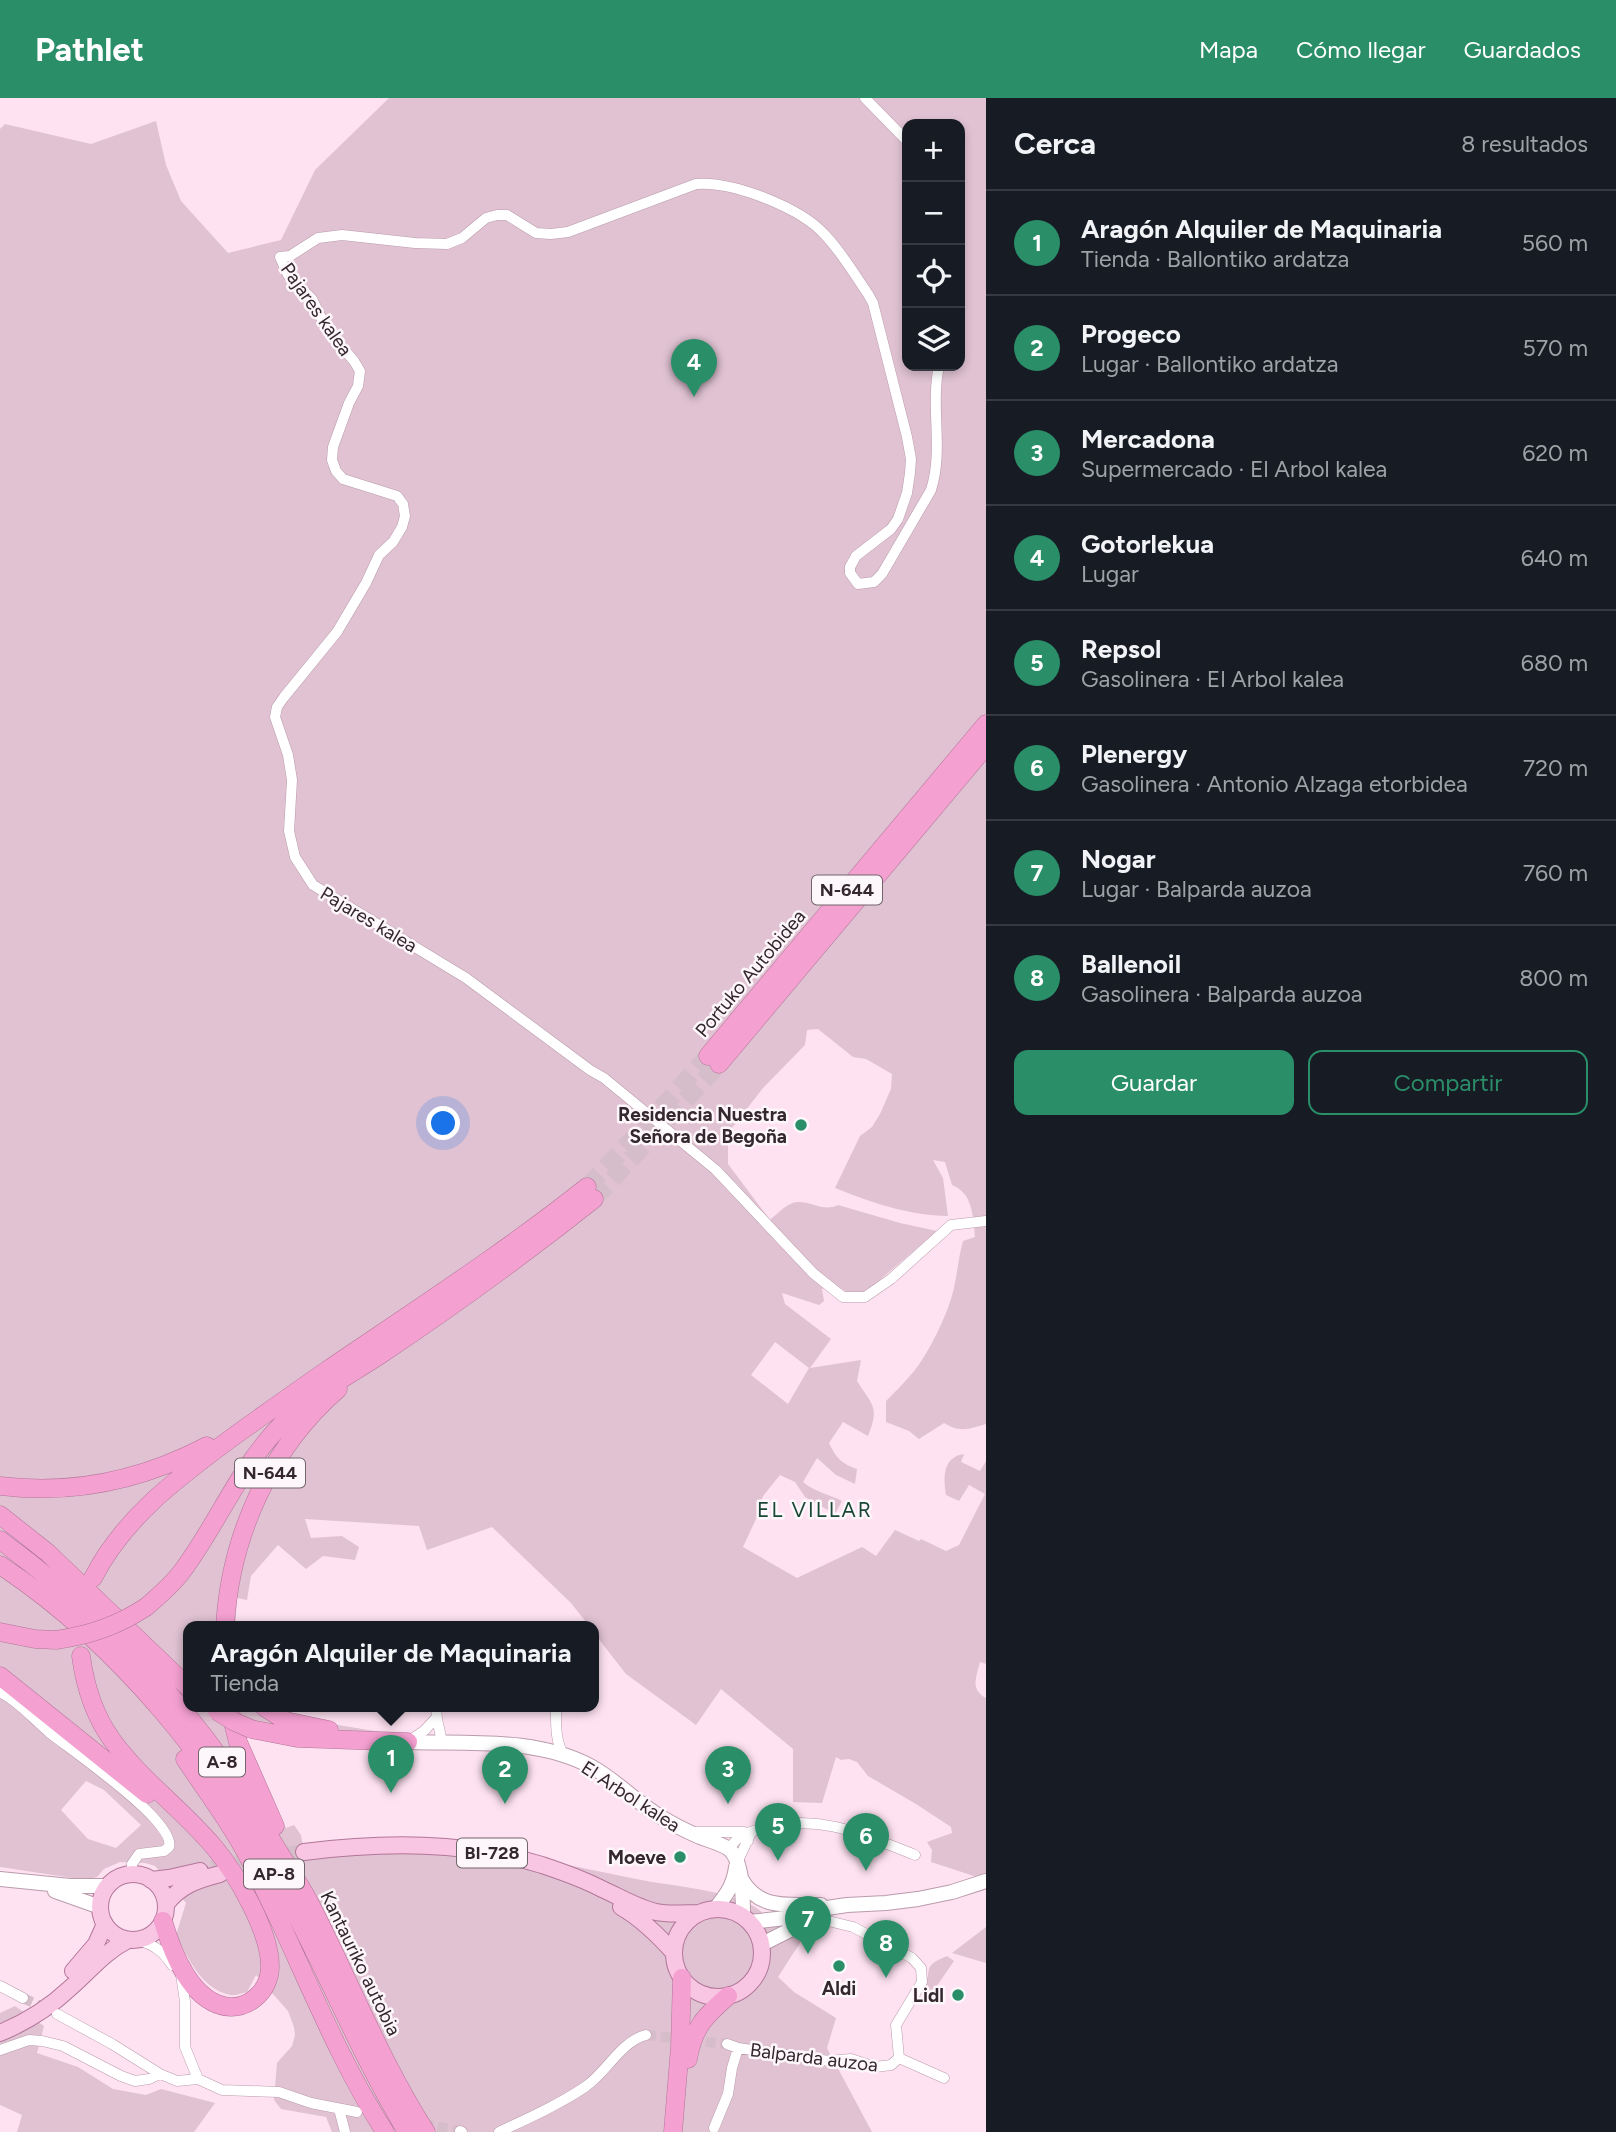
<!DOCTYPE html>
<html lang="es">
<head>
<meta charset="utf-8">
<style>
  body { margin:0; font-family:Figtree,sans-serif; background:#242831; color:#f1f3f6 }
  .controls { position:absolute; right:21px; top:21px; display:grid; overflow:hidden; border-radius:14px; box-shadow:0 4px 10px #0003 }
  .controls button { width:63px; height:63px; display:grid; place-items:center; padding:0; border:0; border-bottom:2px solid #363941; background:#171b24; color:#f1f3f6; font:35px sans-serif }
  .you { position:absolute; left:444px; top:1026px; width:24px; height:24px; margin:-18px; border:5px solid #fff; border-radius:50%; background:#1a73e8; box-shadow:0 0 0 10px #1a73e833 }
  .badge { display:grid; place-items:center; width:46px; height:46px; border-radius:50%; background:#2a8e69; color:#fff; font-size:23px; font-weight:700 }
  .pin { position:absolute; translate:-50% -58px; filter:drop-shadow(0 2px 4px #0008) }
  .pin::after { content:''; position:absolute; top:37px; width:24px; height:21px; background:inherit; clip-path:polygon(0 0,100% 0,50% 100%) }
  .popup { position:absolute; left:183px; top:1523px; width:416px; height:91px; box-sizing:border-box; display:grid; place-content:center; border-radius:14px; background:#171b24; filter:drop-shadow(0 2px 5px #0005); font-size:23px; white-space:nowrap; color:#9ea1a6 }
  .popup b { font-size:26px; color:#f1f3f6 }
  .popup::after { content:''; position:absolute; left:50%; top:100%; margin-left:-14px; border:14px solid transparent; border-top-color:#171b24 }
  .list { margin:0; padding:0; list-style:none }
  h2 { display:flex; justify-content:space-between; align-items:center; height:91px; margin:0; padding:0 28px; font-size:30px }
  h2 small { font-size:23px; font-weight:400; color:#9ea1a6 }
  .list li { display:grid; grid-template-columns:46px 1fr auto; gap:21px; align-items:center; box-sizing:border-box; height:105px; padding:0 28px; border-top:2px solid #363941 }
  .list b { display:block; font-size:26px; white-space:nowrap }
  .list p { margin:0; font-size:23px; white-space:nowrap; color:#9ea1a6 }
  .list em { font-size:23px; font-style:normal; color:#9ea1a6 }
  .actions { display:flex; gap:14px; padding:21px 28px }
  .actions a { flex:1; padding:16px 0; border:2px solid #2a8e69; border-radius:14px; text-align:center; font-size:24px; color:#2a8e69 }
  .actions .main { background:#2a8e69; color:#fff }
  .icon { flex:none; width:38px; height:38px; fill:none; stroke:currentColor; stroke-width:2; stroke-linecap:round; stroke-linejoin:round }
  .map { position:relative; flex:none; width:986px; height:2034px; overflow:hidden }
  header { display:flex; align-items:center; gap:42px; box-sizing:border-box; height:98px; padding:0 35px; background:#2a8e69; color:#fff }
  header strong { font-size:33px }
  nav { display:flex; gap:38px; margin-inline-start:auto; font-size:24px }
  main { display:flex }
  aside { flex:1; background:#171b24 }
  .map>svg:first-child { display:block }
  .green { fill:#e0c2d2; fill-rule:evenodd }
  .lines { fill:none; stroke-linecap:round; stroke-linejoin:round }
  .street-tunnel { stroke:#d6bdca; stroke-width:10; stroke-dasharray:10 5; stroke-linecap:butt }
  .primary-tunnel { stroke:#d6bdca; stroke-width:16; stroke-dasharray:16 8; stroke-linecap:butt }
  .highway-tunnel { stroke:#d6bdca; stroke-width:18; stroke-dasharray:18 9; stroke-linecap:butt }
  .street-casing { stroke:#ba9bac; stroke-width:11 }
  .secondary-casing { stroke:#ba9bac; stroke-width:16 }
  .primary-casing { stroke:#b17698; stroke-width:18 }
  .highway-casing { stroke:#b17698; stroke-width:19 }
  .street { stroke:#fff; stroke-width:10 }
  .secondary { stroke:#fff; stroke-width:14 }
  .primary { stroke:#f8c6e3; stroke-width:16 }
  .highway { stroke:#f4a0d1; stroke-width:18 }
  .highway-bridge-casing { stroke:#b17698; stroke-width:19; stroke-linecap:butt }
  .highway-bridge { stroke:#f4a0d1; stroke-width:18 }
  .poi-dot { fill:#2a8e69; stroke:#fdf6fa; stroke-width:2.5 }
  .labels { text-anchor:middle; stroke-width:5; stroke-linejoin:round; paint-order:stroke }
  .shield { fill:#fdf6fa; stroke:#70656b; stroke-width:2 }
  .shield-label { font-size:18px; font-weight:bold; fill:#34272e }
  .street-label { font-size:19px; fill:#34272e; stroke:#fdf6fa }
  .poi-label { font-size:19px; font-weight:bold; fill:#34272e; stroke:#fdf6fa; text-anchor:end }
  .neighbourhood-label { font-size:21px; letter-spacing:2px; fill:#194735; stroke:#fdf6fa }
</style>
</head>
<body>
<header>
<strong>Pathlet</strong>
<nav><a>Mapa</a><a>Cómo llegar</a><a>Guardados</a></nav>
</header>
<main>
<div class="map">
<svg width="986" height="2034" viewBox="0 0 986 2034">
  <rect width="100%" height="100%" fill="#fee2f1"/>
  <!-- green -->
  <path class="green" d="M389,0H986V1326C969,1331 960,1335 944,1325L919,1341L909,1333L886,1324V1303C894,1295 902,1287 909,1279C925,1262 941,1229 949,1207C957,1186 957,1164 963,1143L975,1139C973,1119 973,1095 952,1087L945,1064L933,1062L943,1080L948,1118C910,1118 870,1104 835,1090L860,1038L872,1029L880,1016L891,991L892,976L866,961L853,959L818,931L807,932L805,947L763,990L728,1035V1066L770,1122C778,1115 789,1103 799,1104C813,1104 824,1114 838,1107L900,1125L937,1133L868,1192C854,1198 846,1194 833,1187L822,1191L824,1203L819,1207L782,1195L785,1206L831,1241L810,1270L861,1262L857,1283C872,1307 880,1308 868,1338L843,1324L829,1345C836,1360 842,1366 857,1371L855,1386L836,1377L817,1360L803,1384C815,1394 828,1396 842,1403L835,1416L805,1399L795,1384L780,1377L763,1398L756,1421L743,1449L797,1480L862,1449L876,1458L895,1432L919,1443L921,1441L946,1453L959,1447L985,1396L969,1387L959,1403L946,1397C943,1379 943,1359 964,1356L961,1364L980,1373L986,1363V1566L980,1564C976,1580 970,1591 986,1600V1776L977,1779L931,1764L932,1752L927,1744L952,1735L951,1729L916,1706L868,1678L857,1664L849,1661L841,1662L836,1659L822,1705L793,1704V1651L721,1591L696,1627L626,1576L594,1535V1529H590L571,1505L492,1429L427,1452L419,1428L305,1421L311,1440L342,1438L359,1449L355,1462L323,1458L306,1471L278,1447L251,1478L247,1502L237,1500L235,1529H188V1609H275L295,1620L393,1636L391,1652L318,1649L244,1636L264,1689L286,1730L294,1727L301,1737L303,1748L540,1762C577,1768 614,1777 652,1784C683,1789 718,1792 747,1805C764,1812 774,1828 789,1839L809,1831L778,1879L794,1894L836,1920L827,1950L872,2034H332L326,2019L281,2011L274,2002L277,1965L292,1948L295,1937L294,1929L288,1913L256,1877L247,1894C242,1895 235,1898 231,1897C202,1892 188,1860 176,1837L186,1805L155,1768L145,1765L120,1764L104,1771L97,1779L86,1782L0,1769V31L5,26L91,46L156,23L166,67L181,103L228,155L281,142L315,72ZM907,26H960V268H907ZM775,1244L809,1270L788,1306L751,1277ZM86,1683L104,1692L141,1727L116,1750L88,1741L61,1712Z
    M986,1829V1865L952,1855Z
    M947,1858L954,1863L932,1895L924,1891C933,1870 921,1869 947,1858Z
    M15,1908L44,1928L37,1955L78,1969L113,1991L146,1997L161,1991L215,2005L194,2034H17L22,2017L0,2007V1915Z"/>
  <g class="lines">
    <!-- street-tunnel -->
    <path class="street-tunnel" d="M23,1900L47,1911
      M646,1937L727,1946
      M423,2026L460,2033"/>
    <!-- primary-tunnel -->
    <path class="primary-tunnel" d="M212,1770L304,1754"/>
    <!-- highway-tunnel -->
    <path class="highway-tunnel" d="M587,1089L646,1027L708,958
      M594,1101L719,966"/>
    <defs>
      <path id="street" d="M865,0L907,43
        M939,268C930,309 944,351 931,392L882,476L874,484L858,486L850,475V469L856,458L891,431L898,421L907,395L910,375L911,361L907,339L873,205L868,196C855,177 842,155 826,138C802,110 733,83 696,86L568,134L551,136L536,135L507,117H497L486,120L462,140L447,146L415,145L342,137L318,140L290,158L280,159L288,177L312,201L326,230L354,263L360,273L358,288L349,305L333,349L332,362L336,373L343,381L397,398L403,406L405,418L402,429L393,444L379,457L366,485L337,534L284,599L277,609L275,619L288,657L292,682L289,733L295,759L313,787L466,880L590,972L604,980L716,1072L813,1175L843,1199H865L891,1181L951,1127L986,1123
        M0,1594C20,1604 34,1622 50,1635C71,1652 177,1724 169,1749L164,1753L139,1756L132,1766V1776
        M437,1609C434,1622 442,1632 441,1645
        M556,1609C556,1626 555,1643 564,1658
        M409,1643L425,1632L435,1621
        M696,1734H744L748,1743
        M729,1751C741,1734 745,1736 764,1730C821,1715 864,1737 915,1757
        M736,1767L750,1737
        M816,1820L853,1829L912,1860L921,1870L922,1884L896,1927L899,1960
        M138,1842C154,1847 163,1853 172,1867
        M181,1876L185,1904V1949L198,1981L222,1992L279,1994L311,2005L357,2014
        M0,1888L23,1900
        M57,1916L112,1946L160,1976L177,1983L198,1981
        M727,1946L738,1950L829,1963L851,1961L875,1969L891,1967L899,1960
        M0,1952L29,1942L42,1943L63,1948L121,1978L135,1983L149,1981L160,1976
        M899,1960L944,1980
        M339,2011L345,2034
        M714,2030L728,1996L732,1970L738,1950
        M460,2033L462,2034
        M499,2034C529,2020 558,2007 585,1989C607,1974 620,1944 646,1937"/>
      <path id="secondary" d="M408,1644C469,1646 537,1639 592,1669C617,1683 637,1705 661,1719C674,1727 686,1733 700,1739C708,1742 722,1746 729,1751C743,1762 743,1801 743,1818
        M0,1781L70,1788H108
        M742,1782C760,1813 790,1806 821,1807
        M55,1793L100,1809
        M715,1811C726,1797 734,1787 736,1769
        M750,1824L795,1819L827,1810L847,1807L886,1805L918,1801L952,1794L986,1783
        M762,1846L812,1821"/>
      <path id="primary" d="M304,1754C384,1744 464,1743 542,1767C563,1774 583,1781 602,1791C620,1799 638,1810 656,1814C670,1817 685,1815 699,1815
        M100 1809a33 33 0 1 1 66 0a33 33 0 1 1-66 0Z
        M151,1782L169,1780L200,1773
        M166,1806C181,1787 197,1782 220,1776
        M621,1809C642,1821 658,1837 674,1855
        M674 1855a44 44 0 1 1 88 0a44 44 0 1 1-88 0Z
        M73,1873L96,1846L105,1826
        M0,1935C26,1924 49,1910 69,1891C89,1874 104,1854 128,1842"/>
      <path id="highway" d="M708,958L986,626
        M719,966L986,648
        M0,1388C73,1397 142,1382 207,1348
        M0,1417L48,1455L188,1589
        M0,1442C77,1499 148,1565 206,1641C230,1673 251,1708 272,1743C284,1763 297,1782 308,1802C348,1879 379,1961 426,2034
        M0,1467C120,1547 216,1666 284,1793C326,1872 360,1956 407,2034
        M93,1480C123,1421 175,1382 226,1344C259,1320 293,1296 326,1273C414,1213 504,1155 587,1089
        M146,1509C159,1498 173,1486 183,1472C218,1425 239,1370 281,1327C313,1296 343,1281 380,1257C453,1208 525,1156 594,1101
        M225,1529C230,1439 269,1351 338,1291
        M0,1534L35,1541L56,1542
        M81,1558C85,1588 94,1617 112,1642C141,1682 182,1711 214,1749C236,1775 270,1833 270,1868C270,1880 265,1892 255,1900C248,1906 240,1909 231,1909C192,1907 172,1854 163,1823
        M0,1578L147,1696
        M229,1609L238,1644L275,1728
        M264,1609L286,1623L329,1632
        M251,1631L297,1640L408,1644
        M185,1661C205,1691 227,1720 244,1751C294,1844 328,1945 385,2034
        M688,1961C693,1930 705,1918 728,1898
        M673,2034L680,1949L682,1880"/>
    </defs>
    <!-- street casing -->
    <use href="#street" class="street-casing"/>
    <!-- secondary casing -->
    <use href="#secondary" class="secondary-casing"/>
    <!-- primary casing -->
    <use href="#primary" class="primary-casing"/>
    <!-- highway casing -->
    <use href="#highway" class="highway-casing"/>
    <!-- street -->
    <use href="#street" class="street"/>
    <!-- secondary -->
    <use href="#secondary" class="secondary"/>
    <!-- primary -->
    <use href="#primary" class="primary"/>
    <!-- highway -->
    <use href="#highway" class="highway"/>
    <defs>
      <path id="highway-bridge" d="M56,1542C90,1537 117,1528 146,1509
        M217,1613L233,1623L251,1631"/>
    </defs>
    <!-- highway-bridge casing -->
    <use href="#highway-bridge" class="highway-bridge-casing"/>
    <!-- highway-bridge -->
    <use href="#highway-bridge" class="highway-bridge"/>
  </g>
  <!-- markers -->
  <g class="poi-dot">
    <circle cx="801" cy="1027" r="7"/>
    <circle cx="680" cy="1759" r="7"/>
    <circle cx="839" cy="1868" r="7"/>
    <circle cx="958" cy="1897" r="7"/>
  </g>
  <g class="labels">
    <!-- shield labels -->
    <g class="shield">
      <rect x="812" y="777.5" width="70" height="29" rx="5"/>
      <rect x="235" y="1360.5" width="70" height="29" rx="5"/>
      <rect x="199" y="1649.5" width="46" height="29" rx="5"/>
      <rect x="457" y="1740.5" width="70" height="29" rx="5"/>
      <rect x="244" y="1761.5" width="60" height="29" rx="5"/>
    </g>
    <g class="shield-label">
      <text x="847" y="798">N-644</text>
      <text x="270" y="1381">N-644</text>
      <text x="222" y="1670">A-8</text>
      <text x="492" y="1761">BI-728</text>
      <text x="274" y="1782">AP-8</text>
    </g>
    <!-- street labels -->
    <g class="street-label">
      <text transform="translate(317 211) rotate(55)" y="7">Pajares kalea</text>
      <text transform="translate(369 821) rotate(31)" y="7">Pajares kalea</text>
      <text transform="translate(750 875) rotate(-50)" y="7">Portuko Autobidea</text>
      <text transform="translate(631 1698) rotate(33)" y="7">El Arbol kalea</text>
      <text transform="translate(361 1865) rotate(64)" y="7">Kantauriko autobia</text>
      <text transform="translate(814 1959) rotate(7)" y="7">Balparda auzoa</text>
    </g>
    <!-- poi labels -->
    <g class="poi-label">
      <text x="787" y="1023">Residencia Nuestra<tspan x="787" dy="22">Señora de Begoña</tspan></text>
      <text x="666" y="1766">Moeve</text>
      <text x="839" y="1897" text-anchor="middle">Aldi</text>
      <text x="944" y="1904">Lidl</text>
    </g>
    <!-- neighbourhood labels -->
    <g class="neighbourhood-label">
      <text x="815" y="1419">EL VILLAR</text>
    </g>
  </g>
</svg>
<div class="controls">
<button>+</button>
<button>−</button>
<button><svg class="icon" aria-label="locate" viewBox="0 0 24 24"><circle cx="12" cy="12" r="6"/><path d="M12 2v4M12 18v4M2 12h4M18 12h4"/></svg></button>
<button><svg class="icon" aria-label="layers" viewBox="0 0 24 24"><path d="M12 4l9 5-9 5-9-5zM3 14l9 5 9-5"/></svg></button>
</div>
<div class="you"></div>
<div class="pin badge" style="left:391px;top:1695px">1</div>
<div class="popup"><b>Aragón Alquiler de Maquinaria</b>Tienda</div>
<div class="pin badge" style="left:505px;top:1706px">2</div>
<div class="pin badge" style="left:728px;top:1706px">3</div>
<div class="pin badge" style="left:694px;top:299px">4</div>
<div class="pin badge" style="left:778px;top:1763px">5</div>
<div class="pin badge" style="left:866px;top:1773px">6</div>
<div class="pin badge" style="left:808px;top:1856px">7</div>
<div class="pin badge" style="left:886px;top:1880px">8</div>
</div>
<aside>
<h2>Cerca<small>8 resultados</small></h2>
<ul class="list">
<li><span class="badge">1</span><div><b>Aragón Alquiler de Maquinaria</b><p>Tienda · Ballontiko ardatza</p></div><em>560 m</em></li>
<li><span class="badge">2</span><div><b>Progeco</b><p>Lugar · Ballontiko ardatza</p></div><em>570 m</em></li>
<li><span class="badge">3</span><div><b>Mercadona</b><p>Supermercado · El Arbol kalea</p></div><em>620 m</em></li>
<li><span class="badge">4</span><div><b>Gotorlekua</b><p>Lugar</p></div><em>640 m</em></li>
<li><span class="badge">5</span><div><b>Repsol</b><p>Gasolinera · El Arbol kalea</p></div><em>680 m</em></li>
<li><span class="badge">6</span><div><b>Plenergy</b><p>Gasolinera · Antonio Alzaga etorbidea</p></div><em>720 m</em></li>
<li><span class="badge">7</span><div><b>Nogar</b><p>Lugar · Balparda auzoa</p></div><em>760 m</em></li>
<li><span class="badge">8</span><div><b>Ballenoil</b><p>Gasolinera · Balparda auzoa</p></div><em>800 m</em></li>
</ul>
<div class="actions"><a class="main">Guardar</a><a>Compartir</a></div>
</aside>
</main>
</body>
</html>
